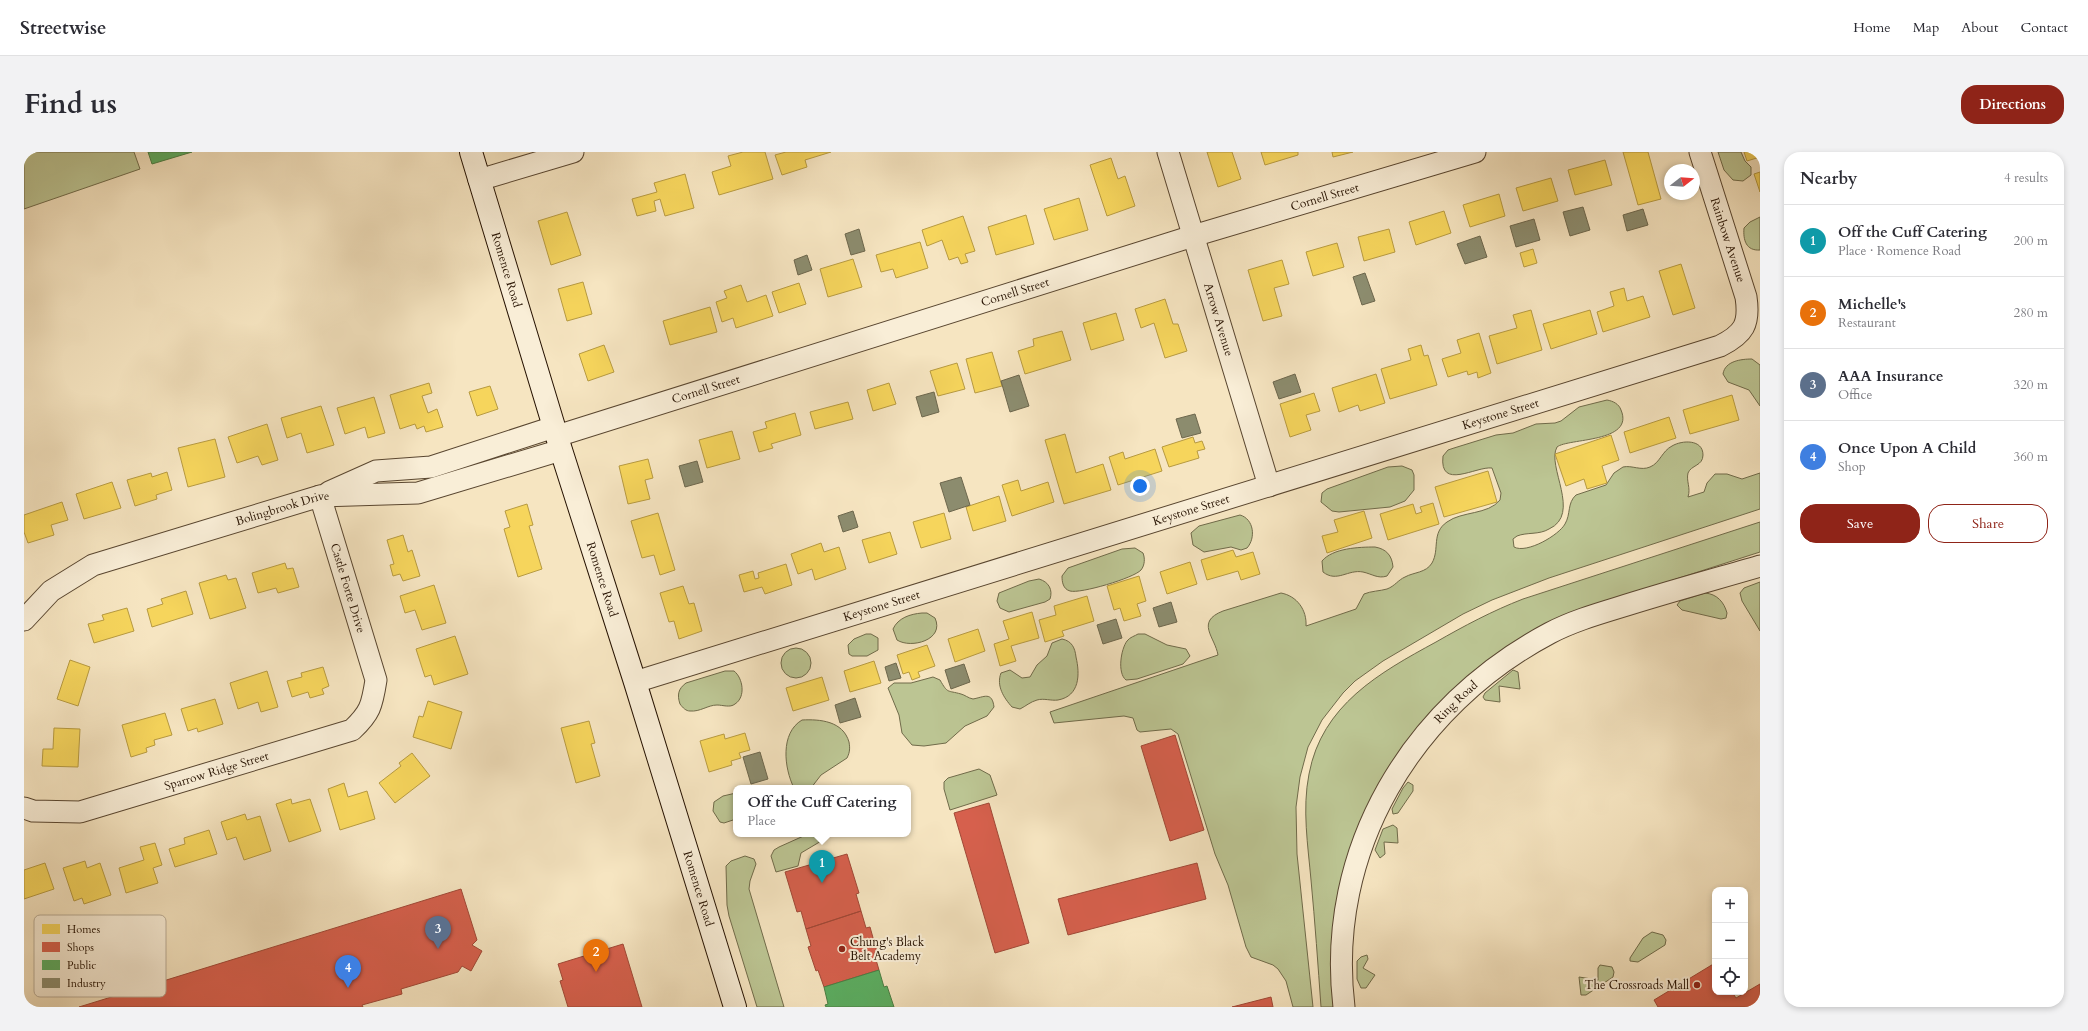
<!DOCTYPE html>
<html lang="en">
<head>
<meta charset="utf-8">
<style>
  body { margin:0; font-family:Cardo,serif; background:#f2f2f3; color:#2b2b33 }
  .controls { position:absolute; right:12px; bottom:12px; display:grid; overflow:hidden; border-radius:8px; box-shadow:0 2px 6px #0003 }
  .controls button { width:36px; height:36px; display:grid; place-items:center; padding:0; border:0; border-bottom:1px solid #e1e1e2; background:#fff; color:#2b2b33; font:20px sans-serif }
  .compass { position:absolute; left:1640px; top:12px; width:36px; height:36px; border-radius:50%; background:#fff; box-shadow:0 2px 6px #0003; rotate:73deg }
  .you { position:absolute; left:1116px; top:334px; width:14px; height:14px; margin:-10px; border:3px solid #fff; border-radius:50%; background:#1a73e8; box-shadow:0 0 0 6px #1a73e833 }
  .badge { display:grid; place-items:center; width:26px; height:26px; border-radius:50%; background:#8f2418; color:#fff; font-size:13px; font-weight:700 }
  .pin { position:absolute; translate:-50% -33px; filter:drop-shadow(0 1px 2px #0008) }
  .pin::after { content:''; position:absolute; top:21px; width:14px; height:12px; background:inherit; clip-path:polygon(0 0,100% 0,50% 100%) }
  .popup { position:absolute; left:709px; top:633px; width:178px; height:52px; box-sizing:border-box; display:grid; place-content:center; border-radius:8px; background:#fff; filter:drop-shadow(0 1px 3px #0005); font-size:13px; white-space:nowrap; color:#7c7c81 }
  .popup b { font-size:15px; color:#2b2b33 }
  .popup::after { content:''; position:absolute; left:50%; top:100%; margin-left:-8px; border:8px solid transparent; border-top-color:#fff }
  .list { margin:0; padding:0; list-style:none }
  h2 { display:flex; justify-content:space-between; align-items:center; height:52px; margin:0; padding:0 16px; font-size:17px }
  h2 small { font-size:13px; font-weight:400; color:#7c7c81 }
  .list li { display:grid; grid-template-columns:26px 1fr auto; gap:12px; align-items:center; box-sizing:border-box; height:72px; padding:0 16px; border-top:1px solid #e1e1e2 }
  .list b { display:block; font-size:15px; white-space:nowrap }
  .list p { margin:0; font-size:13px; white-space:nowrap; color:#7c7c81 }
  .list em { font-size:13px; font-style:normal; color:#7c7c81 }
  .actions { display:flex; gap:8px; padding:12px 16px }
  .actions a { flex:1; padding:9px 0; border:1px solid #8f2418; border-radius:16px; text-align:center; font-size:14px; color:#8f2418 }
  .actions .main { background:#8f2418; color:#fff }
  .icon { flex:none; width:22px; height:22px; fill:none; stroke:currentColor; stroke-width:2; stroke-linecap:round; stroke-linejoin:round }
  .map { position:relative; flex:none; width:1736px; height:855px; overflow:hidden; border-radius:16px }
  header { display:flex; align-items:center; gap:24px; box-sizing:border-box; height:56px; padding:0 20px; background:#fff; border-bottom:1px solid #e1e1e2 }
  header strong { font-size:19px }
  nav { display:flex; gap:22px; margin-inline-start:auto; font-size:14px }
  .intro { display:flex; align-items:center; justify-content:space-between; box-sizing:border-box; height:96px; padding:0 24px }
  h1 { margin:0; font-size:28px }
  .button { padding:10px 18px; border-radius:16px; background:#8f2418; color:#fff; font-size:14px; font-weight:700 }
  main { display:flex; gap:24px; padding:0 24px }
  aside { flex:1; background:#fff; border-radius:16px; box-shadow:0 2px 6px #0003 }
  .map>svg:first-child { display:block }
  .green { fill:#bcc593; stroke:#706b4a }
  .homes { fill:#f6d55c; stroke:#b79a40 }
  .shops { fill:#d6604d; stroke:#a14836 }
  .public { fill:#5aae61; stroke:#4a7f44 }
  .industry { fill:#8c8c6e; stroke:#6d674d }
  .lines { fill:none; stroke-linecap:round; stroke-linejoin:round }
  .street-casing { stroke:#594630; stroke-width:23 }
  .secondary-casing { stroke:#251100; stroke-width:24 }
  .street { stroke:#f9eed7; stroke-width:21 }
  .secondary { stroke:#f9eed7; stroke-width:22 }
  .poi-dot { fill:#8f2418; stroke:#f9eed7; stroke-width:1.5 }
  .labels { text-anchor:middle; stroke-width:4; stroke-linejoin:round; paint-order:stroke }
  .street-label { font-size:12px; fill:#251100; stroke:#f9eed7 }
  .poi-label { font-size:12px; fill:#251100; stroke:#f9eed7; text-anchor:start }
  .key { fill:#f9eed7; stroke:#b9ac96; stroke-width:1 }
  .key-label { font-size:11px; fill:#251100 }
</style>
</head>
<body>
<header>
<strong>Streetwise</strong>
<nav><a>Home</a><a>Map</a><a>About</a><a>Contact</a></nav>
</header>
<div class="intro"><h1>Find us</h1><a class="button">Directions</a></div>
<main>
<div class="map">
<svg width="1736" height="855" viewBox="0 0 1736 855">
  <rect width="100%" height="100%" fill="#f6e5c1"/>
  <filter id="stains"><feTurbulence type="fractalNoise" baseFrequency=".005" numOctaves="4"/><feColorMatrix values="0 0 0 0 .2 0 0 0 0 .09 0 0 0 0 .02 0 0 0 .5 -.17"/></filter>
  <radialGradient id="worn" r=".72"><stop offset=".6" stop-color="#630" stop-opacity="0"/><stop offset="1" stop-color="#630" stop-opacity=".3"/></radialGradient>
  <!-- green -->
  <path class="green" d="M0,0H110L116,17L0,57Z
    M1694,0H1717L1721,9L1727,15V23L1719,29L1709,28L1700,18Z
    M1736,65V98C1722,99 1719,88 1720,76L1726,70Z
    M1728,207L1736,213V254L1725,238L1704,230L1699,222C1701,209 1717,207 1728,207Z
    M1583,248C1589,249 1595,252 1597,258C1611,291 1544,286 1533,295C1522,314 1558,362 1525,377C1515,383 1503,380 1493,384L1489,387L1490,395C1503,402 1535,383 1541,372C1547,362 1543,351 1552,343L1582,333L1590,321L1599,315C1608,313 1617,319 1626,315C1636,311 1638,299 1648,294C1658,288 1679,287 1679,303C1679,314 1667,313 1664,321C1662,329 1667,336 1664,345L1680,340L1683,331L1691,322H1703L1718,327L1736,321V357L1525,426L1468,448L1439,462L1359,509L1331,529L1319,541L1298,568L1284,595L1276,625L1272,655L1273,702L1289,855H1269L1262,829L1254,817L1249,813L1227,805L1222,795L1204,733L1191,702L1154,582L1147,577L1116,580L1113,578L1109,566L1100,564L1030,571L1026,560L1194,503C1191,485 1171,470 1199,459L1257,441C1273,444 1283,458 1282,474L1332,457L1340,442C1347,439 1356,439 1363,437C1371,434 1374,428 1381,425C1390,420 1402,421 1408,411C1416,397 1407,381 1423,370C1438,359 1464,363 1476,348L1477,341L1468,316C1452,314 1415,339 1419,304L1424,298L1430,296L1472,283L1489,281L1512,272L1531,271L1537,269L1555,255Z
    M1378,314L1388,318L1390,323V338L1381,349L1366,355L1315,360L1308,359L1297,350L1298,341L1303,337L1364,315Z
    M1216,363C1230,367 1232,386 1223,396L1217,398L1207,395L1180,400L1169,393L1167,381L1175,374Z
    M1736,370V400L1562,456L1523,472L1490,490L1458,513L1410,558L1383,589L1349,646L1313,855H1297C1294,813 1291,770 1287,728C1284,694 1278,657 1285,622C1298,553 1355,521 1412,490C1440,474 1468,459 1499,447Z
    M1351,395C1362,397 1368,403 1369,415L1363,424C1354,427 1348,422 1339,420C1324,417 1313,431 1299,420L1298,409C1309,396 1335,395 1351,395Z
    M1111,396L1119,401C1121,406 1121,413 1117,418C1110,426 1056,442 1046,439C1039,437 1038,430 1038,424L1044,416L1098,397Z
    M1015,427C1025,430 1029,438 1026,447L1021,450L985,460L976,456L973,449L975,441L1005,429Z
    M1736,430V479L1718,449L1716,441L1720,436Z
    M1681,441C1693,442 1700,450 1703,461L1702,466L1697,467L1658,458L1653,453L1656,449Z
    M898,461H903L911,466C921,488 887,497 873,488L869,477C874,466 886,462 898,461Z
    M842,482H847L854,486V498L843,504H828L825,502L824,493L830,487Z
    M1114,482H1121L1143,493L1162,497L1166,504L1159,512L1113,527L1102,528C1093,521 1097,497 1103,489C1106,485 1111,484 1114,482Z
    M1038,487C1048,489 1051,496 1052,505C1056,522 1056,544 1034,548C1027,549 1020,546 1013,548C1006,550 1002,554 996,557L988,555C980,546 972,534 977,521L986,518L998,526L1006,525L1013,513L1023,504L1028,491Z
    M757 511a15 15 0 1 1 30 0a15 15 0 1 1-30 0Z
    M1489,518L1494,520L1496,537L1475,534L1476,550L1461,548L1459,545L1461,541Z
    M701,519H710C719,526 722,545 711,552C706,556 699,553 693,553C684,553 676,560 666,559C662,559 659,556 656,552C653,543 654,537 662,531Z
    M909,525L916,528C924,542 923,538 937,542C941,543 944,546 949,547C960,545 968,539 970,555L963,564L941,574L922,591L900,594L888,593L878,581L875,563L864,536L870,531H887Z
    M778,568C796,567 819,569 825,590C826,596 826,600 823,606L797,623L787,636H770C760,616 756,581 778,568Z
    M955,617L966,623L973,643L926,658L920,637V630L924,626Z
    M1384,630L1389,633V639L1374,661L1369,662L1368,657L1379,636Z
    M712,641V667L700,671L696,670L689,659L690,650L699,644Z
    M1369,673L1373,676L1374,691L1360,690L1361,702L1356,706L1351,698L1359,677Z
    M784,682H809L777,701L774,714L752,720L747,704L750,698L755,695Z
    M721,704L730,707L732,712L726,729L725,737L760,855H733L705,764L703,753L702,714L707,709Z
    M1628,780L1639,783L1642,788L1641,793L1614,810L1606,809V806L1619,786Z
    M1343,803L1344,807L1339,816L1351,823L1342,836H1337L1333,827V809L1337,805Z
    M1576,813L1588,815L1590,820L1589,825L1562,843H1557L1555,825L1574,828V816Z"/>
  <!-- homes -->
  <path class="homes" d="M719,0H741L749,27L695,43L688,20L707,14L704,4Z
    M762,0H807L781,8L783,15L758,23L751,3Z
    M1183,0H1208L1217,27L1194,35Z
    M1237,0H1274V3L1241,13Z
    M1308,0H1329L1309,5Z
    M1599,0H1624L1637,47L1614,53Z
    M1720,0H1736V5L1723,9Z
    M1087,6L1094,27L1101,24L1111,54L1083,64L1066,13Z
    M1581,8L1588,33L1551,43L1544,18Z
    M1736,20V40L1730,22Z
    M661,22L670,56L641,64L636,47L630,49L632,59L613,64L608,47L633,40L630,31Z
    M1527,26L1534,49L1499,59L1492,36Z
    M1475,42L1481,64L1446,75L1439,53Z
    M1055,46L1064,78L1030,88L1020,57Z
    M1420,59L1427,81L1392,93L1385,70Z
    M543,60L557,103L527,113L514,69Z
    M1002,63L1010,92L972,103L964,75Z
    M939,64L951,99L941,102L944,110L937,112L934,105L925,108L918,88L903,94L898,78Z
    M1365,77L1371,100L1340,109L1334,85Z
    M896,90L904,116L872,126L869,117L857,120L852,103Z
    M1313,91L1320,115L1289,124L1282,100Z
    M1509,97L1513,111L1500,115L1496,101Z
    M829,107L838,135L804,145L796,117Z
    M1258,108L1265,132L1250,136L1258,164L1239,169L1224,118Z
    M1657,112L1671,156L1649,163L1635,119Z
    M559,130L568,162L543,169L534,137Z
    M775,131L782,152L755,161L748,140Z
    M717,133L723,150L742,143L749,164L712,176L709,166L698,170L692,150L703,146L700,139Z
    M1600,136L1603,149L1619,144L1626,165L1579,180L1573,160L1590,154L1586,140Z
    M1141,147L1149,172H1154L1163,199L1141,206L1130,171L1117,176L1111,157Z
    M686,155L693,180L646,193L639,169Z
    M1507,158L1518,198L1473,212L1465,184L1493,176L1489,163Z
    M1566,158L1573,182L1527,197L1519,172Z
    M1092,161L1100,188L1067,198L1059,171Z
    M1038,179L1047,208L1001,222L994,199L1010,194L1009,187Z
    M1455,181L1467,221L1454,226L1453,220L1444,223L1443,219L1424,225L1418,207L1437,201L1433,188Z
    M580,193L590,220L564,229L555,202Z
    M1397,193L1400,204L1404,203L1413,233L1366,247L1357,217L1387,208L1384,197Z
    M968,200L978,234L951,241L942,207Z
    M933,211L941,237L914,244L906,219Z
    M1352,222L1361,251L1336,259L1334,253L1315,260L1308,236Z
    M405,231L408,241L398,244L404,261L413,257L419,275L402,280L400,274L393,277L391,272L376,277L366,243Z
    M865,231L872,252L849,259L843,238Z
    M466,234L474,257L453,264L445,240Z
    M1290,241L1296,259L1282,263L1287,278L1266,285L1256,252Z
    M1708,243L1715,268L1666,282L1659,258Z
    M350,245L361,281L344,286L341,275L321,282L313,256Z
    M824,250L829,267L791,277L786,260Z
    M297,254L310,293L283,301L277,281L263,286L257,266Z
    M771,261L777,283L747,292L749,296L735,300L729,280L743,276L741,270Z
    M1645,265L1652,286L1606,301L1600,280Z
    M243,272L254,308L238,313L234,304L213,311L204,285Z
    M708,279L716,307L683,316L675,288Z
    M1041,282L1052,321L1079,312L1087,338L1040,352L1021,288Z
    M1587,283L1595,308L1578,314L1583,331L1563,337L1560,327L1542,334L1531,302Z
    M1169,285L1171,291L1178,289L1181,297L1173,299L1175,306L1145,315L1138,295Z
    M191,287L201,325L164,335L154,296Z
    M1131,297L1138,319L1094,333L1085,305L1099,300L1101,307Z
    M624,307L629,326L621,328L626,347L604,352L595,314Z
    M1464,319L1473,350L1420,365L1411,335Z
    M143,320L148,338L132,343L133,347L111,354L103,328L127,321L128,325Z
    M994,328L997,339L1024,330L1030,350L988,364L978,333Z
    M88,330L97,356L60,367L52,342Z
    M975,344L982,369L949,379L942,355Z
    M38,350L44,368L27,373L30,383L4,391L0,380V363Z
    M1409,351L1415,372L1364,388L1356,362L1389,352L1392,362L1398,360L1396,355Z
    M503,352L509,373L505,374L518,417L494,425L480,377L486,375L481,359Z
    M1340,359L1348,386L1303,401L1298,384L1314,380L1310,368Z
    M634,361L651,418L636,423L630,403L618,406L607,369Z
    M920,361L927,387L897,396L889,370Z
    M866,380L873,402L845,411L838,388Z
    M379,383L384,400L388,398L396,424L379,429L376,422L369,424L366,413L370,412L363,388Z
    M797,391L800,400L815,395L822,417L791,428L788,417L774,422L767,402Z
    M1209,398L1212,405L1229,400L1236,422L1217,428L1214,419L1183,428L1177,408Z
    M1166,410L1173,432L1143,442L1136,420Z
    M261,411L263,417L269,416L275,435L254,441L252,436L234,441L228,421Z
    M762,412L768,433L741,442L738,435L720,440L715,423L729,419L731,427L735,426L734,421Z
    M202,423L204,428L212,426L222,456L186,467L175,431Z
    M1115,424L1122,449L1113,452L1117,464L1100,469L1096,456L1090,458L1083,434Z
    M410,433L422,471L398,478L391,458L381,461L376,444Z
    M659,434L665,452L670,451L678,479L655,487L650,469L645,470L636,441Z
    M162,439L169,462L128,475L123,457L139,452L137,447Z
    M1063,444L1070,469L1038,479L1040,484L1021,490L1015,468L1032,463L1030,454Z
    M103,456L110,479L70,491L64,472L80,468L78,463Z
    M1008,460L1015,486L987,494L992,509L976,514L970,492L985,487L979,469Z
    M954,477L961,499L931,510L924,487Z
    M431,484L444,522L410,533L407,523L401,525L392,497Z
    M903,493L911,514L894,520L896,525L888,528L885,520L879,522L873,503Z
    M46,508L66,515L54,554L33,547Z
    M850,509L857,531L826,540L820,519Z
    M299,515L305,534L298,537L300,542L286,546L284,540L268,545L263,529L278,525L277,521Z
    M243,519L254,555L237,560L234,550L214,557L206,531Z
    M798,525L805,548L769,559L762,536Z
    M191,547L199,572L174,580L173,576L164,579L157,557Z
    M404,549L438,560L427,597L389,585L395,564L399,565Z
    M141,561L148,583L130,588L131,593L122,596L123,600L107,605L98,573Z
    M565,569L571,591L567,592L576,624L552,631L537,576Z
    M30,576L56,577L54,615L18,614L19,597H29Z
    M721,581L726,598L715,601L717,606L707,609L708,613L685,620L676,589L700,582L701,587Z
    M388,601L406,624L371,651L355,631L377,614L375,611Z
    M320,631L324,645L343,639L351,667L316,678L304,637Z
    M267,647L268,652L286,647L297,679L265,690L252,652Z
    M221,662L223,668L236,664L247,699L220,708L212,685L203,688L197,670Z
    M185,678L193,702L151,715L145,697L161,692L160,686Z
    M131,691L138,713L129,716L134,731L102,741L95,716L120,708L116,695Z
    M61,709L63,716L76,711L87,743L60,752L58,746L50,749L39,716Z
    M21,711L30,737L0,747V718Z"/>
  <!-- shops -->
  <path class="shops" d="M1151,583L1180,678L1146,689L1117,594Z
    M965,651L1005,791L971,801L930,661Z
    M823,702L835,741L832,742L837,759L782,777L777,759L773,760L761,720Z
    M1173,711L1182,747L1044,783L1034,747Z
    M437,737L453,788L448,793L458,799L447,819L438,814L434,820L377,837L378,842L338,853L339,855H55Z
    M837,759L842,776L846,775L853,800L850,801L855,818L800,835L794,818L792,819L784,795L787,794L782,777Z
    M599,792L618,855H544L536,829L539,828L534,812Z
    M1691,811V840H1708L1712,846L1736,832V855H1634L1630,848Z
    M1247,845L1249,855H1208Z"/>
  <!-- public -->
  <path class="public" d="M124,0H168L128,12Z
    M855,818L860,835L863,834L870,855H802L801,853L804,852L800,835Z"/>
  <!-- industry -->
  <path class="industry" d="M1559,55L1566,78L1546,84L1539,60Z
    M1619,57L1624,73L1603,79L1599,63Z
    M1510,67L1516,88L1492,95L1486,74Z
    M835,77L841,99L827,103L821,82Z
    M1456,84L1463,105L1441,112L1433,92Z
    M783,103L788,118L774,123L770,108Z
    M1341,121L1351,149L1338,153L1329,125Z
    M1271,222L1277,240L1255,247L1249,230Z
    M995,223L1005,254L986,260L977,229Z
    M910,240L915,260L898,265L892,245Z
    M1171,262L1177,281L1158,286L1152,267Z
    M673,309L679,330L661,335L655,314Z
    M937,325L946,353L925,360L916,331Z
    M829,359L834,375L819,380L814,364Z
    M1147,450L1153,470L1135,475L1129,456Z
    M1092,467L1098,486L1079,492L1073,473Z
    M872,511L877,526L865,529L861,515Z
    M940,512L946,530L927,537L921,518Z
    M831,546L837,565L816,571L811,553Z
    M736,600L744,627L727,632L719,605Z"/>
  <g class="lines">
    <defs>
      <g id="street">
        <path id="s1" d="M1144,0L1245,334"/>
        <path d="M455,28L549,0"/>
        <path id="s2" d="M533,284L1169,84L1451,0"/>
        <path d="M305,340L352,319L407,315L530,275"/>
        <path id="s3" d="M0,468L27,439L69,413L296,344L394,341L537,298"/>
        <path id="s4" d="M611,530L1696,194C1720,182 1726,172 1722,145L1676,0"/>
        <path id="s5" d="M0,656L9,659L56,660L328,578C346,561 348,554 352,528L296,344"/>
        <path id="s6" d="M1320,855C1301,698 1388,554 1526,481C1547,470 1570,463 1593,456C1640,441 1688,428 1736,414"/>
      </g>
      <g id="secondary">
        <path id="s7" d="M447,0L537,298L611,530L711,855"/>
      </g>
    </defs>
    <!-- street casing -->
    <use href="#street" class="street-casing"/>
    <!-- secondary casing -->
    <use href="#secondary" class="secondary-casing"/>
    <!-- street -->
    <use href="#street" class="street"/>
    <!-- secondary -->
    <use href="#secondary" class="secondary"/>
  </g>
  <!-- markers -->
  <g class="poi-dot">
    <circle cx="818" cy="797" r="4"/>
    <circle cx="1673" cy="833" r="4"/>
  </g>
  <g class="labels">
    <!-- street labels -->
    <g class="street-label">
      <text dy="4" stroke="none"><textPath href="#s2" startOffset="804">Cornell Street</textPath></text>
      <text transform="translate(1704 88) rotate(72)" y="4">Rainbow Avenue</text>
      <text dy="4" stroke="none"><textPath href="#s7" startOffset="123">Romence Road</textPath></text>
      <text dy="4" stroke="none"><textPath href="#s2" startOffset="480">Cornell Street</textPath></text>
      <text dy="4" stroke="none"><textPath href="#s1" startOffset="175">Arrow Avenue</textPath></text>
      <text dy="4" stroke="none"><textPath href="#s2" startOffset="156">Cornell Street</textPath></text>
      <text dy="4" stroke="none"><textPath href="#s4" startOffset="906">Keystone Street</textPath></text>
      <text dy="4" stroke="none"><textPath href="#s3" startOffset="287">Bolingbrook Drive</textPath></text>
      <text dy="4" stroke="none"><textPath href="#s4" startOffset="582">Keystone Street</textPath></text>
      <text dy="4" stroke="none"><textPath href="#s7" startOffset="447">Romence Road</textPath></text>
      <text transform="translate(324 436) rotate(73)" y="4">Castle Forte Drive</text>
      <text dy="4" stroke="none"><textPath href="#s4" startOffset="258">Keystone Street</textPath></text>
      <text dy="4" stroke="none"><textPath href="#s6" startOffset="337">Ring Road</textPath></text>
      <text dy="4" stroke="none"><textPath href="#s5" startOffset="199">Sparrow Ridge Street</textPath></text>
      <text dy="4" stroke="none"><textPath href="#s7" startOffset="771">Romence Road</textPath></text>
    </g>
    <!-- poi labels -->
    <g class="poi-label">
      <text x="826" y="794">Chung's Black<tspan x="826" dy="14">Belt Academy</tspan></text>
      <text x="1665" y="837" text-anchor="end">The Crossroads Mall</text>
    </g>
  </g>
  <!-- legend -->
  <rect x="10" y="763" width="132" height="82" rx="6" class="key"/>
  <rect x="18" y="772" width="18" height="10" fill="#f6d55c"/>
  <rect x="18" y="790" width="18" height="10" fill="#d6604d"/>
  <rect x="18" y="808" width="18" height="10" fill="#5aae61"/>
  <rect x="18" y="826" width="18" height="10" fill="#8c8c6e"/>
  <g class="key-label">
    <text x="43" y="781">Homes</text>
    <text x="43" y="799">Shops</text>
    <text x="43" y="817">Public</text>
    <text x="43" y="835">Industry</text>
  </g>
  <rect width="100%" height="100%" filter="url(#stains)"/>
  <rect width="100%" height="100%" fill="url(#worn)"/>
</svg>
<div class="controls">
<button>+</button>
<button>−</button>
<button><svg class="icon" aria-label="locate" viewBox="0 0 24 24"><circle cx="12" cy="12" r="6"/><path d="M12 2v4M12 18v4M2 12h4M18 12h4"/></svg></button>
</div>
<svg class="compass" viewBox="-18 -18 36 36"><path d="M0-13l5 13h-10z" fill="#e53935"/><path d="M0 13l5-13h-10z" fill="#7c7c81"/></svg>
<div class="you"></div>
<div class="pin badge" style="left:798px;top:731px;background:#0f9aa8">1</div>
<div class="popup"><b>Off the Cuff Catering</b>Place</div>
<div class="pin badge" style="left:572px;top:820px;background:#e8710a">2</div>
<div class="pin badge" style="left:414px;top:797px;background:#5c6f8a">3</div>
<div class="pin badge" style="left:324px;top:836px;background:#3f7fe0">4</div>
</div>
<aside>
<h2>Nearby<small>4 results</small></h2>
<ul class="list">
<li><span class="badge" style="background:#0f9aa8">1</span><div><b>Off the Cuff Catering</b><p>Place · Romence Road</p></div><em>200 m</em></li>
<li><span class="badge" style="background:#e8710a">2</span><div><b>Michelle's</b><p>Restaurant</p></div><em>280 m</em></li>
<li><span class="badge" style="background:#5c6f8a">3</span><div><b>AAA Insurance</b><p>Office</p></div><em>320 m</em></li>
<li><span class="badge" style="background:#3f7fe0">4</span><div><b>Once Upon A Child</b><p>Shop</p></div><em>360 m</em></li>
</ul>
<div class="actions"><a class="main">Save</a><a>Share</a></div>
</aside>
</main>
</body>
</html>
